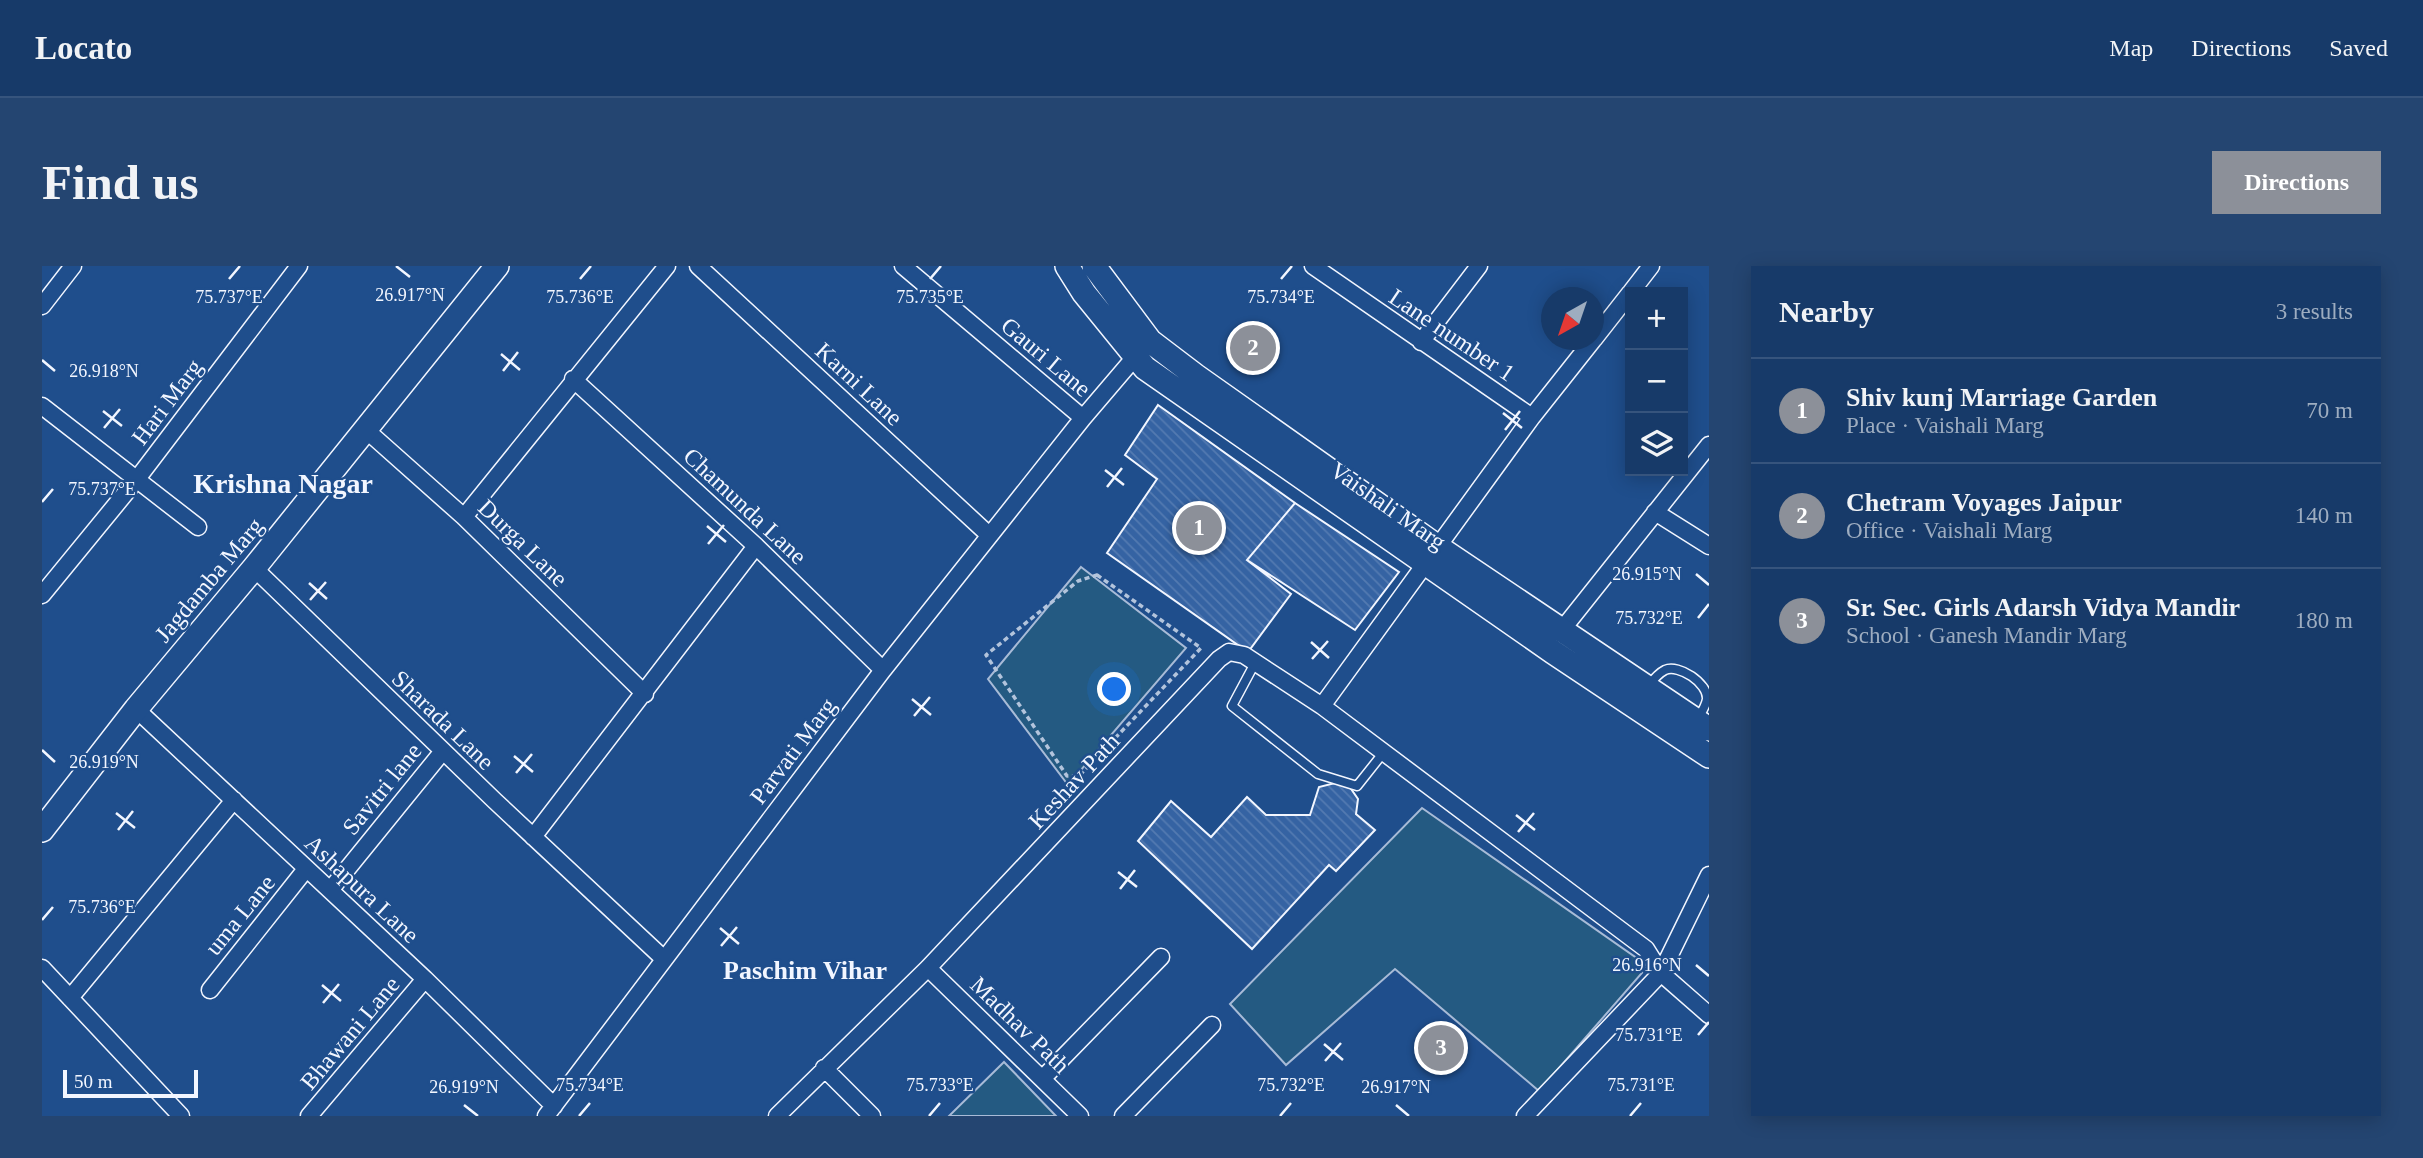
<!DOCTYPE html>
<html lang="en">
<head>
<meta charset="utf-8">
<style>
  body { margin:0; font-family:Georgia,serif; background:#244571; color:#f1f3f6 }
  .controls { position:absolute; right:21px; top:21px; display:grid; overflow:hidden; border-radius:0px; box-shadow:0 4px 18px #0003 }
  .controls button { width:63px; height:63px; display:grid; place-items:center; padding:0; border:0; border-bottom:2px solid #36547d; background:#173a69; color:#f1f3f6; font:35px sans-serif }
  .compass { position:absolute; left:1499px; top:21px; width:63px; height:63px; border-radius:50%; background:#173a69; box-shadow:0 4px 18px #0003; rotate:220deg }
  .scale { position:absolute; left:21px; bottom:18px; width:135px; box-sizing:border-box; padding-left:7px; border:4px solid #f2f6ff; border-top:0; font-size:19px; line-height:24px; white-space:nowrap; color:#f2f6ff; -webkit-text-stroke:5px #1f4e8c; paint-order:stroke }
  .you { position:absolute; left:1073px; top:424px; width:24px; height:24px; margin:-18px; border:5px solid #fff; border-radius:50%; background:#1a73e8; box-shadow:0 0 0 10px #1a73e833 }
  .badge { display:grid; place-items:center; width:46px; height:46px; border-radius:50%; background:#8c9099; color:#fff; font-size:23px; font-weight:700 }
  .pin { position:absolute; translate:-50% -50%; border:4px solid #fff; box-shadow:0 2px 7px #0006 }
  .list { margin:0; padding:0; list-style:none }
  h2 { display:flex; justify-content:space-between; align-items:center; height:91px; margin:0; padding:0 28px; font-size:30px }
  h2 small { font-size:23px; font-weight:400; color:#9eadc0 }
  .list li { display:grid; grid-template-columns:46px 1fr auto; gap:21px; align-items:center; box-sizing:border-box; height:105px; padding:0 28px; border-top:2px solid #36547d }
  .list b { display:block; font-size:26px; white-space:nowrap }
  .list p { margin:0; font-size:23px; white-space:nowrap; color:#9eadc0 }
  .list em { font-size:23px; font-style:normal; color:#9eadc0 }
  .icon { flex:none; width:38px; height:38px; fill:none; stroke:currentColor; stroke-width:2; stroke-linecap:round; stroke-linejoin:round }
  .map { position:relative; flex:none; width:1667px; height:850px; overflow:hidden; border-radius:0px }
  header { display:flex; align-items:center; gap:42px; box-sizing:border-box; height:98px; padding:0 35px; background:#173a69; border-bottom:2px solid #36547d }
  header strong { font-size:33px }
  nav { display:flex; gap:38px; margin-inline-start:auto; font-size:24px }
  .intro { display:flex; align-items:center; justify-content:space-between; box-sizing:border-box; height:168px; padding:0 42px }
  h1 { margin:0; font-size:49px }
  .button { padding:18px 32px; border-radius:0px; background:#8c9099; color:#fff; font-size:24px; font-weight:700 }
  main { display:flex; gap:42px; padding:0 42px }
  aside { flex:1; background:#173a69; border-radius:0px; box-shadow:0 4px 18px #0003 }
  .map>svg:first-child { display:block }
  .green { fill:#245a82; stroke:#a8bbd7; stroke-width:2 }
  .building { fill:url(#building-back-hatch); stroke:#f2f6ff; stroke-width:2 }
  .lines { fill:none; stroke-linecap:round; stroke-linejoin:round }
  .lane-casing { stroke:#f2f6ff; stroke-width:11 }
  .street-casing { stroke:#f2f6ff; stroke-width:19 }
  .secondary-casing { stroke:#f2f6ff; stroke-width:26 }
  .path { stroke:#b3c4dc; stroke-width:3.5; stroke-dasharray:5 3.5; stroke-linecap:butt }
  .lane { stroke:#1f4e8c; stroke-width:8 }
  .street { stroke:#1f4e8c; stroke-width:16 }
  .secondary { stroke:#1f4e8c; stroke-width:23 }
  .ticks { fill:none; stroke:#f2f6ff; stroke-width:2.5 }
  .labels { text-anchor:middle; stroke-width:5; stroke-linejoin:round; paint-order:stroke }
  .street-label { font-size:24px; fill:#f2f6ff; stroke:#1f4e8c }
  .neighbourhood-label { font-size:26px; font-weight:bold; fill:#f2f6ff; stroke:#1f4e8c }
  .quarter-label { font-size:28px; font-weight:bold; fill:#f2f6ff; stroke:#1f4e8c }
  .ticks-label { font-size:18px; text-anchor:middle; fill:#f2f6ff; stroke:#1f4e8c; stroke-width:5; stroke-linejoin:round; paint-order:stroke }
</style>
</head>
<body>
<header>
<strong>Locato</strong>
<nav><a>Map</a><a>Directions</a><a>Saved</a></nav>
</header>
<div class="intro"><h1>Find us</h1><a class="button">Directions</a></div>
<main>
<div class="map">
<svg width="1667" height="850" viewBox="0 0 1667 850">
  <defs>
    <pattern id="building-back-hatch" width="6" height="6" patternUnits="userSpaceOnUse" patternTransform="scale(1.75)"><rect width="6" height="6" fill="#3563a3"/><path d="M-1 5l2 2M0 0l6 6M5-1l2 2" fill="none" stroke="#537ab1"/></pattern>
  </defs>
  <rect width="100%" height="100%" fill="#1f4e8c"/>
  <!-- green -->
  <path class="green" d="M1039,301L1144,382L1026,519L946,413Z
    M1380,542L1606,700L1497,825L1353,703L1244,799L1188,738Z
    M962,796L1014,850H907Z"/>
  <!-- building -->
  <path class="building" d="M1116,139L1253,237L1205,294L1249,328L1206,386L1065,287L1115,213L1083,189Z
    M1253,237L1357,306L1313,364L1205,294Z
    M1293,517L1307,520L1316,533L1314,548L1333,564L1294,605L1287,599L1210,683L1096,575L1129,535L1169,571L1205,531L1224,549H1268L1277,521Z"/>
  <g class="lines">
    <defs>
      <path id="lane" d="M1213,397L1190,440L1276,508L1315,520L1342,486
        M1606,420C1610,415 1617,407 1623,404C1637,398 1666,417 1665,433C1664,440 1659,447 1655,454"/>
      <path id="street" d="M656,0L947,269
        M861,0L1041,152L1099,84
        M1271,0L1490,151
        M1589,26L1609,0
        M0,40L31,0
        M1552,73L1588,27
        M1379,76L1437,0
        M531,113L714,280L841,404
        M0,140L156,261
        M323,163L422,251L603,428
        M1613,246L1667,280
        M422,251L625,0
        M212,302L453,535L622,693
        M0,329L95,213L257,0
        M1519,365L1667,179
        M1280,440L1490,151L1551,74
        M94,443L383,713L512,840
        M491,571L714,280
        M289,623L401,485
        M0,702L139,850
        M886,702L1038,850
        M168,724L264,603
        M28,732L192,534
        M782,802L830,850
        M1001,812L1119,691
        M267,850L383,713
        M504,850L841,404L1041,152
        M735,850L886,702L1177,393L1187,386L1202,389L1280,440L1604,683L1619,707L1667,749
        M1081,850L1170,759
        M1483,850L1619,707L1667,609"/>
      <path id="secondary" d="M1025,0L1042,27L1103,102L1511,386L1667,490
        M1052,0L1108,75L1154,110L1396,281L1667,463
        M0,564L94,443L212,302L455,0"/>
    </defs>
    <!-- lane casing -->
    <use href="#lane" class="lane-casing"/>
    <!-- street casing -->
    <use href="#street" class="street-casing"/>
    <!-- secondary casing -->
    <use href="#secondary" class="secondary-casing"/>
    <!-- path -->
    <path class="path" d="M1055,309L1159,382L1037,510H1025L944,389L1036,315Z"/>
    <!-- lane -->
    <use href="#lane" class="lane"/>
    <!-- street -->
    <use href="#street" class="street"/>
    <!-- secondary -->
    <use href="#secondary" class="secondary"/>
  </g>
  <!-- ticks -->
  <path class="ticks" d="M354,0L368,11M187,13L198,0M538,13L549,0M888,13L899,0M1239,13L1250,0M459,88L478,104M0,94L13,105M461,105L476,86M61,145L80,160M1461,147L1480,162M62,162L78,143M1463,164L1478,145M1063,204L1082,219M1065,221L1080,202M0,236L11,223M665,260L684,276M666,278L682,259M1654,308L1667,319M267,317L285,333M268,334L284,316M1656,352L1667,338M1269,376L1287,392M1270,393L1286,375M870,433L889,449M872,450L888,431M0,484L13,496M472,490L491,506M474,507L490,488M74,547L93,562M1474,549L1493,564M76,564L91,545M1476,566L1492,547M1076,606L1095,621M1078,623L1093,604M0,654L11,641M678,662L697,678M679,680L695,661M1654,699L1667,710M280,719L299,735M281,737L297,718M1656,769L1667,756M1282,778L1301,794M1283,795L1299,777M422,839L436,850M1354,839L1367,850M537,850L548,837M887,850L898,837M1238,850L1249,837M1588,850L1599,837"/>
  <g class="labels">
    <!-- street labels -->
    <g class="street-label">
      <text transform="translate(1410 69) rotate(34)" y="8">Lane number 1</text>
      <text transform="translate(1004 91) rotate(40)" y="8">Gauri Lane</text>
      <text transform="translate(817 118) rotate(43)" y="8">Karni Lane</text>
      <text transform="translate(125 136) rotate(-53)" y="8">Hari Marg</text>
      <text transform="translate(703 240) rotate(43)" y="8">Chamunda Lane</text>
      <text transform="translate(1346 240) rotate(35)" y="8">Vaishali Marg</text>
      <text transform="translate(481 277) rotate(44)" y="8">Durga Lane</text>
      <text transform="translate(167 314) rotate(-50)" y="8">Jagdamba Marg</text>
      <text transform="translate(401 454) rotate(44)" y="8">Sharada Lane</text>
      <text transform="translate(751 485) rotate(-53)" y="8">Parvati Marg</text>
      <text transform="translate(1032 515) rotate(-47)" y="8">Keshav Path</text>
      <text transform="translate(340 523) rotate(-51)" y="8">Savitri lane</text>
      <text transform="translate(320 623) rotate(43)" y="8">Ashapura Lane</text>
      <text transform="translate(198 649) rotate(-51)" y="8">uma Lane</text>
      <text transform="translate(978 759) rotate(44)" y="8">Madhav Path</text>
      <text transform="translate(308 767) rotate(-50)" y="8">Bhawani Lane</text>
    </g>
    <!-- neighbourhood labels -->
    <g class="neighbourhood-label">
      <text x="763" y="713">Paschim Vihar</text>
    </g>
    <!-- quarter labels -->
    <g class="quarter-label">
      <text x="241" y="227">Krishna Nagar</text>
    </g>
  </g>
  <g class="ticks-label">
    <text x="368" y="35">26.917°N</text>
    <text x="187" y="37">75.737°E</text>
    <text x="538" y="37">75.736°E</text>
    <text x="888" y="37">75.735°E</text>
    <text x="1239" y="37">75.734°E</text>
    <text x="62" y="111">26.918°N</text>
    <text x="60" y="229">75.737°E</text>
    <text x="1605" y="314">26.915°N</text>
    <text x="1607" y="358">75.732°E</text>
    <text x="62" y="502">26.919°N</text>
    <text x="60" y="647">75.736°E</text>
    <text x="1605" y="705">26.916°N</text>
    <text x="1607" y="775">75.731°E</text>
    <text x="548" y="825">75.734°E</text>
    <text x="898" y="825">75.733°E</text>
    <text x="1249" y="825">75.732°E</text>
    <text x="1599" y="825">75.731°E</text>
    <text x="422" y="827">26.919°N</text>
    <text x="1354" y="827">26.917°N</text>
  </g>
</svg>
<div class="controls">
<button>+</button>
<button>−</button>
<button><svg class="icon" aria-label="layers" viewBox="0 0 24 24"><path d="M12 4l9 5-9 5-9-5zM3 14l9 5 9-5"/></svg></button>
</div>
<svg class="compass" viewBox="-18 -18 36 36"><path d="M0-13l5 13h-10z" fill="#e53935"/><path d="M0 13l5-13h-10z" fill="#9eadc0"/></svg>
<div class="scale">50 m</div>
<div class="you"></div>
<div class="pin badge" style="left:1157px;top:262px">1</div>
<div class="pin badge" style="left:1211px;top:82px">2</div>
<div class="pin badge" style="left:1399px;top:782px">3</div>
</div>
<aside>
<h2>Nearby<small>3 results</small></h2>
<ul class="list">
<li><span class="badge">1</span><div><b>Shiv kunj Marriage Garden</b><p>Place · Vaishali Marg</p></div><em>70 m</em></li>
<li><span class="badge">2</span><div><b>Chetram Voyages Jaipur</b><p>Office · Vaishali Marg</p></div><em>140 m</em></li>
<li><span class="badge">3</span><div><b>Sr. Sec. Girls Adarsh Vidya Mandir</b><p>School · Ganesh Mandir Marg</p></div><em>180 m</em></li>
</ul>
</aside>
</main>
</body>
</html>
